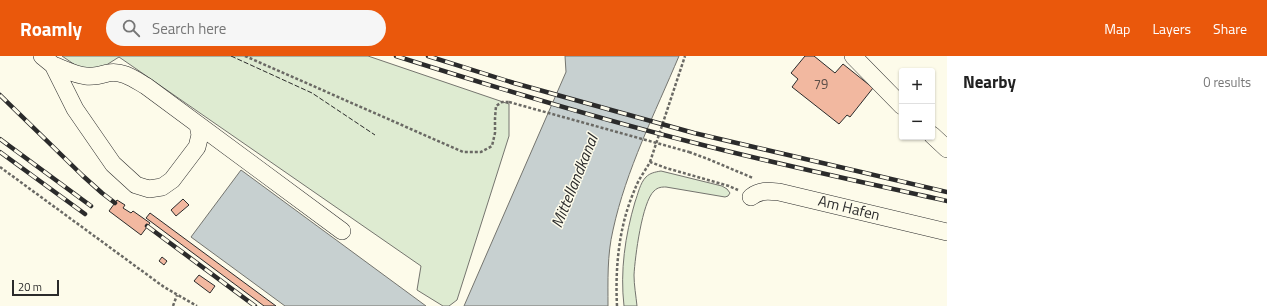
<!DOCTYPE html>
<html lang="en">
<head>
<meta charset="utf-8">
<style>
  body { margin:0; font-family:"Titillium Web",sans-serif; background:#f6f6f6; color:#222 }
  .controls { position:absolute; right:12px; top:12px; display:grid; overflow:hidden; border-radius:4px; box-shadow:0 1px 3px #0004 }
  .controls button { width:36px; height:36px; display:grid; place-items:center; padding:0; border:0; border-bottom:1px solid #e0e0e0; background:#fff; color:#222; font:20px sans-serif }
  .scale { position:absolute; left:12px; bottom:10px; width:47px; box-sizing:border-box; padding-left:4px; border:2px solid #2b2b2b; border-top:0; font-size:11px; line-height:14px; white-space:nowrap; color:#2b2b2b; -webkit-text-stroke:3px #fdfbea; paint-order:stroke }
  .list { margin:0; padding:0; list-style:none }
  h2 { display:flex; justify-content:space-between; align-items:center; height:52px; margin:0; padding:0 16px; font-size:17px }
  h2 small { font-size:13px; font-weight:400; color:#767676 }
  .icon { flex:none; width:22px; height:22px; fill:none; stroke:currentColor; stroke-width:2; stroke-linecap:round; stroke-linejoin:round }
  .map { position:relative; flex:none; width:947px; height:250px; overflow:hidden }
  header { display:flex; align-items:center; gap:24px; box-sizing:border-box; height:56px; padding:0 20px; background:#ea580c; color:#fff }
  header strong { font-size:19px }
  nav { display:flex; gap:22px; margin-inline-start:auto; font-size:14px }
  .search { width:280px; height:36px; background:#f6f6f6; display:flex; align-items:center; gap:10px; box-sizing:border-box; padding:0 14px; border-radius:22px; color:#767676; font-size:15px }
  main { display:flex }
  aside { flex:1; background:#fff }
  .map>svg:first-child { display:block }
  .green { fill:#deebd1; stroke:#74746e }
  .water { fill:#c7d0d0; stroke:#74746e }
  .building { fill:#f2b8a0; stroke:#2b2b2b }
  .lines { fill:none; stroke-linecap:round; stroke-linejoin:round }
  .minor-casing { stroke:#2b2b2b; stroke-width:18 }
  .path { stroke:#6a6964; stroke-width:2.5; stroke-dasharray:3 2; stroke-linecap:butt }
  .minor { stroke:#fdfbea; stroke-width:17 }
  .rail-casing { stroke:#2b2b2b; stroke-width:4.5 }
  .rail { stroke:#fdfbea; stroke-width:3; stroke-dasharray:9; stroke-linecap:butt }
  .path-bridge { stroke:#6a6964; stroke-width:2.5; stroke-dasharray:3 2; stroke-linecap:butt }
  .fence { stroke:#2b2b2b; stroke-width:1; stroke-dasharray:5 2; stroke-linecap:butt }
  .labels { text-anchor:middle; stroke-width:3; stroke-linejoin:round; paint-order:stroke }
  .number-label { font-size:13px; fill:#5d4e48 }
  .street-label { font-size:15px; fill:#2b2b2b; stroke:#fdfbea }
  .water-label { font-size:16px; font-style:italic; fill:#2b2b2b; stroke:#fdfbea }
</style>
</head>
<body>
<header>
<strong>Roamly</strong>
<div class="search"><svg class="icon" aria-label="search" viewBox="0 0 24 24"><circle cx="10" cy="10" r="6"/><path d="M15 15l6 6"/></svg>Search here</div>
<nav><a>Map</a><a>Layers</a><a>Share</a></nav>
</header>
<main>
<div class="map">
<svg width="947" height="250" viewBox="0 0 947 250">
  <rect width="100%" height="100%" fill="#fdfbea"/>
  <!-- green -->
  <path class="green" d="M62,0H368L509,48V80L457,244L449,250H443L417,234L421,210L119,1L100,13H81Z
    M661,115L722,130L727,133L730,137L728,140L725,141L666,131C662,131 658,131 654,135C642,146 635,201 634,219C634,229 636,240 637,250H624C620,215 625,180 635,146C638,138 640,127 646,121C650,117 655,116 661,115Z"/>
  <!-- water -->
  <path class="water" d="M565,0H679C655,57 626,114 613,174C607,199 608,225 608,250H464L566,16Z
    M241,114L426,250H285L191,181Z"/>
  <!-- building -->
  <path class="building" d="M805,0H814L835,17L843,8L873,32L850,61L847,59L839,68L792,31L798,23L791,17Z
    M183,143L189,149L176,160L171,154Z
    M117,144L125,149L123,152L131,157L133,155L150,167L141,179L109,155Z
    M150,157L276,250H264L146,162Z
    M162,201L167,205L164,209L159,205Z
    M199,219L215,230L210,237L194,225Z"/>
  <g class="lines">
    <defs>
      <path id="minor" d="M42,0L53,9L75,53L113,108L136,129L149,133L162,131L172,124L197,91L200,79L198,69
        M853,0L902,50
        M53,9C64,13 75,19 86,20C94,21 101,19 108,17C122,14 134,23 146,30L342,175
        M932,79L947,93
        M751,141C760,134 768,135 779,136L947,176"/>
    </defs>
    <!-- minor casing -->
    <use href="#minor" class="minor-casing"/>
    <!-- path -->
    <path class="path" d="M245,0L463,96H481L492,90L495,77V62L496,50L502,46H509
      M689,96L708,103L753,122
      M650,106L685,0
      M0,111L164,231L197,250
      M173,250L177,239
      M617,250C615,211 619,169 635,133C638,124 645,115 650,106L666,112L729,130L738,134"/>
    <!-- minor -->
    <use href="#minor" class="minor"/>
    <defs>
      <path id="rail" d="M396,0C494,31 592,61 691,86C776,108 862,126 947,145
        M428,0L514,27L694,77L947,136
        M0,39L83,120L102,137L115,147
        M0,83L91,150
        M0,96L85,158
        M147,170L255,250"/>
    </defs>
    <!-- rail casing -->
    <use href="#rail" class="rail-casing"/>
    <!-- rail -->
    <use href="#rail" class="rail"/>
    <!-- path-bridge -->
    <path class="path-bridge" d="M509,46L689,96"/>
    <!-- fence -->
    <path class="fence" d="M231,0L312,37L375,79"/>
  </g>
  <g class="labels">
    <!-- number labels -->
    <g class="number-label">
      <text x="821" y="33">79</text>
    </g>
    <!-- street labels -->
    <g class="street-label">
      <text transform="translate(849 152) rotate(14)" y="5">Am Hafen</text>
    </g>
    <!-- water labels -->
    <g class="water-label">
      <text transform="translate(574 125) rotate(-68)" y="6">Mittellandkanal</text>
    </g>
  </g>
</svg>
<div class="controls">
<button>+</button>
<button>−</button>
</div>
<div class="scale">20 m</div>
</div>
<aside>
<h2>Nearby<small>0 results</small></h2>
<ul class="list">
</ul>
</aside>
</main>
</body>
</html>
